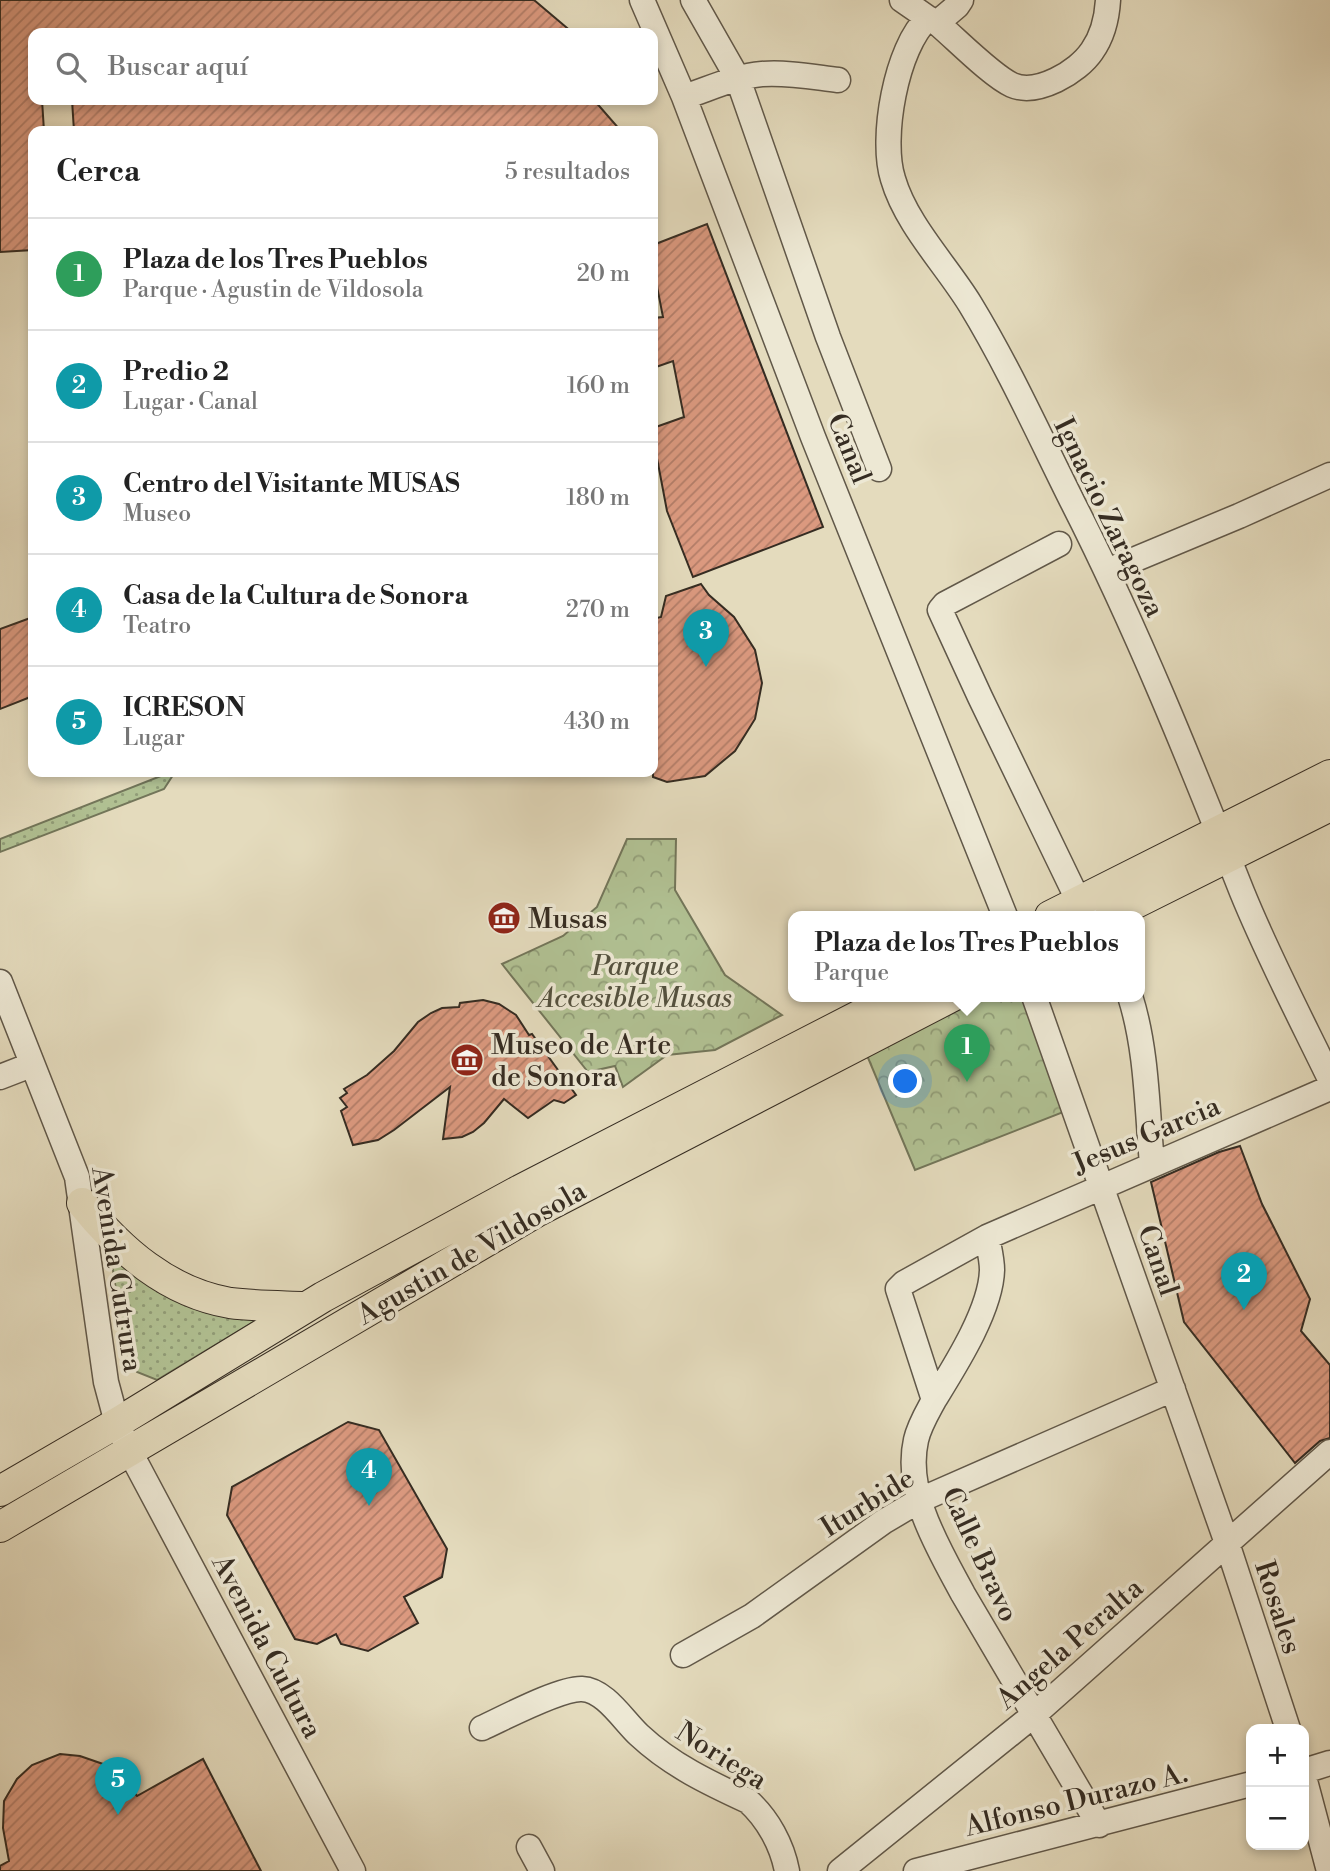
<!DOCTYPE html>
<html lang="es">
<head>
<meta charset="utf-8">
<style>
  body { margin:0; font-family:"Libre Bodoni",serif; background:#f2f2f2; color:#222 }
  .controls { position:absolute; right:21px; bottom:21px; display:grid; overflow:hidden; border-radius:14px; box-shadow:0 4px 10px #0003 }
  .controls button { width:63px; height:63px; display:grid; place-items:center; padding:0; border:0; border-bottom:2px solid #e0e0e0; background:#fff; color:#222; font:35px sans-serif }
  .you { position:absolute; left:906px; top:1082px; width:24px; height:24px; margin:-18px; border:5px solid #fff; border-radius:50%; background:#1a73e8; box-shadow:0 0 0 10px #1a73e833 }
  .badge { display:grid; place-items:center; width:46px; height:46px; border-radius:50%; background:#0f766e; color:#fff; font-size:23px; font-weight:700 }
  .pin { position:absolute; translate:-50% -58px; filter:drop-shadow(0 2px 4px #0008) }
  .pin::after { content:''; position:absolute; top:37px; width:24px; height:21px; background:inherit; clip-path:polygon(0 0,100% 0,50% 100%) }
  .popup { position:absolute; left:788px; top:911px; width:357px; height:91px; box-sizing:border-box; display:grid; place-content:center; border-radius:14px; background:#fff; filter:drop-shadow(0 2px 5px #0005); font-size:23px; white-space:nowrap; color:#767676 }
  .popup b { font-size:26px; color:#222 }
  .popup::after { content:''; position:absolute; left:50%; top:100%; margin-left:-14px; border:14px solid transparent; border-top-color:#fff }
  .list { margin:0; padding:0; list-style:none }
  h2 { display:flex; justify-content:space-between; align-items:center; height:91px; margin:0; padding:0 28px; font-size:30px }
  h2 small { font-size:23px; font-weight:400; color:#767676 }
  .list li { display:grid; grid-template-columns:46px 1fr auto; gap:21px; align-items:center; box-sizing:border-box; height:112px; padding:0 28px; border-top:2px solid #e0e0e0 }
  .list b { display:block; font-size:26px; white-space:nowrap }
  .list p { margin:0; font-size:23px; white-space:nowrap; color:#767676 }
  .list em { font-size:23px; font-style:normal; color:#767676 }
  .icon { flex:none; width:38px; height:38px; fill:none; stroke:currentColor; stroke-width:2; stroke-linecap:round; stroke-linejoin:round }
  .map { position:relative; flex:none; width:1330px; height:1871px; overflow:hidden }
  .search { position:absolute; background:#fff; box-shadow:0 4px 10px #0003; left:28px; top:28px; width:630px; height:77px; display:flex; align-items:center; gap:18px; box-sizing:border-box; padding:0 24px; border-radius:14px; color:#767676; font-size:26px }
  .panel { position:absolute; background:#fff; box-shadow:0 4px 10px #0003; left:28px; top:126px; width:630px; height:651px; border-radius:14px }
  .map>svg:first-child { display:block }
  .grass { fill:url(#grass-dots); stroke:#73765a; stroke-width:2 }
  .park { fill:url(#park-crowns); stroke:#73765a; stroke-width:2 }
  .building { fill:url(#building-hatch); stroke:#352c22; stroke-width:2 }
  .lines { fill:none; stroke-linecap:round; stroke-linejoin:round }
  .minor-casing { stroke:#615849; stroke-width:27 }
  .major-casing { stroke:#352c22; stroke-width:32 }
  .minor { stroke:#ede8d4; stroke-width:24 }
  .major { stroke:#e4dbbd; stroke-width:30 }
  .labels { text-anchor:middle; stroke-width:7; stroke-linejoin:round; paint-order:stroke }
  .street-label { font-size:28px; fill:#352c22; stroke:#ede8d4 }
  .poi-label { font-size:28px; fill:#352c22; stroke:#ede8d4; text-anchor:start }
  .park-label { font-size:28px; font-style:italic; fill:#54513e; stroke:#ede8d4 }
</style>
</head>
<body>
<div class="map">
<svg width="1330" height="1871" viewBox="0 0 1330 1871">
  <defs>
    <pattern id="grass-dots" width="8" height="8" patternUnits="userSpaceOnUse" patternTransform="scale(1.75)"><rect width="8" height="8" fill="#b1c193"/><path d="M2 2h.1M6 6h.1" fill="none" stroke="#919d78" stroke-width="1.8" stroke-linecap="round"/></pattern>
    <pattern id="park-crowns" width="20" height="18" patternUnits="userSpaceOnUse" patternTransform="scale(1.75)"><rect width="20" height="18" fill="#b1c193"/><path d="M2 6a3 3 0 1 1 6 0M12 15a3 3 0 1 1 6 0" fill="none" stroke="#919d78"/></pattern>
    <pattern id="building-hatch" width="6" height="6" patternUnits="userSpaceOnUse" patternTransform="scale(1.75)"><rect width="6" height="6" fill="#db997f"/><path d="M-1 1l2-2M0 6l6-6M5 7l2-2" fill="none" stroke="#b27d68"/></pattern>
  </defs>
  <rect width="100%" height="100%" fill="#e4dbbd"/>
  <filter id="stains"><feTurbulence type="fractalNoise" baseFrequency=".00286" numOctaves="4"/><feColorMatrix values="0 0 0 0 .2 0 0 0 0 .09 0 0 0 0 .02 0 0 0 .5 -.17"/></filter>
  <radialGradient id="worn" r=".72"><stop offset=".6" stop-color="#630" stop-opacity="0"/><stop offset="1" stop-color="#630" stop-opacity=".3"/></radialGradient>
  <!-- grass -->
  <path class="grass" d="M159,772H175L164,789L0,852V839L161,776Z
    M116,1261L126,1267L260,1318L157,1380L137,1372L125,1349L112,1264Z"/>
  <!-- park -->
  <path class="park" d="M627,839H676L675,890L725,975L782,1015L715,1050L667,1055L623,1087L615,1066L588,1072L502,964L563,936L597,907Z
    M986,996H1024L1066,1111L915,1170L866,1053Z"/>
  <!-- building -->
  <path class="building" d="M0,0H534L573,33H33V100H42L44,131H33V250L0,252Z
    M72,100H594L621,131H74Z
    M707,224L823,527L693,577L667,511L653,437V428L684,417L673,361L653,368V318L663,317L653,266V245Z
    M701,584L709,595L734,617L755,650L762,683L755,719L735,751L705,776L667,782L653,777V619L661,617L666,596Z
    M33,617V696L0,709V629Z
    M483,1000L499,1004L516,1015L529,1035L532,1034L576,1095L564,1103L554,1100L528,1118L504,1099L484,1123L473,1132L462,1137L443,1139L450,1087L394,1130L378,1140L353,1145L341,1111L347,1107L340,1098L347,1093L344,1089L367,1075L394,1051L418,1022L431,1013L442,1008L459,1007L460,1003Z
    M1240,1146L1262,1204L1310,1299L1301,1331L1330,1365V1438L1320,1441L1295,1463L1184,1322L1151,1182L1219,1152Z
    M348,1422L379,1430L447,1549L442,1577L404,1597L418,1623L368,1651L341,1644L336,1634L317,1644L295,1639L227,1515L232,1487Z
    M60,1754L80,1756L103,1764L124,1780L137,1796L203,1759L261,1871H0V1866L9,1861L3,1828L4,1801L17,1779L32,1765Z"/>
  <g class="lines">
    <defs>
      <path id="minor" d="M642,0L684,97L813,437L1005,916
        M693,0L738,79L828,337L879,469
        M902,0L928,18C896,47 880,139 893,179C906,224 946,265 970,304C1009,368 1040,437 1073,503C1137,629 1190,761 1242,892C1268,956 1300,1017 1330,1079
        M928,18L937,23L957,6L961,0
        M937,23C956,39 992,76 1012,85C1037,96 1078,72 1092,51C1102,37 1107,17 1108,0
        M684,97C709,89 736,76 762,74C787,72 813,77 838,80
        M1059,544L945,604L940,610L980,697L1079,902L1088,916
        M1107,571L1239,516L1330,475
        M0,982L77,1177L106,1382L117,1423L129,1450L353,1871
        M1034,996L1227,1543L1288,1729
        M1130,996C1147,1049 1147,1109 1152,1164
        M0,1077L31,1065
        M934,1400C955,1366 991,1310 992,1270C992,1259 989,1248 987,1237
        M683,1655L752,1616L883,1522L920,1500L1173,1389
        M482,1728C504,1718 560,1688 582,1689C605,1690 623,1720 639,1735C671,1765 709,1783 748,1801C768,1819 782,1845 787,1871
        M1304,1771L1330,1763
        M1304,1777L1329,1871
        M1099,1825L963,1594C939,1549 904,1493 916,1440C919,1426 927,1413 934,1400L898,1289L904,1283L987,1237L1330,1088
        M529,1847L542,1871
        M840,1871L1035,1714L1330,1452
        M916,1871L1251,1784"/>
      <path id="major" d="M1050,916L1330,775
        M1110,916L1330,806
        M82,1203C120,1250 167,1292 230,1303C255,1306 280,1306 305,1307
        M0,1491L117,1423L323,1297L520,1190L897,996
        M0,1527L538,1211L953,996"/>
    </defs>
    <!-- minor casing -->
    <use href="#minor" class="minor-casing"/>
    <!-- major casing -->
    <use href="#major" class="major-casing"/>
    <!-- minor -->
    <use href="#minor" class="minor"/>
    <!-- major -->
    <use href="#major" class="major"/>
  </g>
  <!-- icons -->
  <defs>
    <symbol id="museum-disc" viewBox="-11 -11 22 22"><circle r="9.5" fill="#8f2418" stroke="#ede8d4"/><path d="M0-6L6-3V-2H-6V-3ZM-5-1h2V3h-2ZM-1-1h2V3h-2ZM3-1h2V3H3ZM-6 4H6V6H-6Z" fill="#fff"/></symbol>
  </defs>
  <g fill-rule="evenodd">
    <use href="#museum-disc" x="485" y="899" width="38" height="38"/>
    <use href="#museum-disc" x="448" y="1041" width="38" height="38"/>
  </g>
  <g class="labels">
    <!-- street labels -->
    <g class="street-label">
      <text transform="translate(850 448) rotate(68)" y="10">Canal</text>
      <text transform="translate(1110 517) rotate(64)" y="10">Ignacio Zaragoza</text>
      <text transform="translate(1146 1134) rotate(-23)" y="10">Jesus Garcia</text>
      <text transform="translate(471 1252) rotate(-30)" y="10">Agustin de Vildosola</text>
      <text transform="translate(1159 1260) rotate(71)" y="10">Canal</text>
      <text transform="translate(118 1269) rotate(81)" y="10">Avenida Cutrura</text>
      <text transform="translate(867 1502) rotate(-32)" y="10">Iturbide</text>
      <text transform="translate(981 1554) rotate(65)" y="10">Calle Bravo</text>
      <text transform="translate(1279 1607) rotate(72)" y="10">Rosales</text>
      <text transform="translate(1069 1643) rotate(-41)" y="10">Angela Peralta</text>
      <text transform="translate(268 1646) rotate(62)" y="10">Avenida Cultura</text>
      <text transform="translate(722 1755) rotate(32)" y="10">Noriega</text>
      <text transform="translate(1076 1799) rotate(-14)" y="10">Alfonso Durazo A.</text>
    </g>
    <!-- poi labels -->
    <g class="poi-label">
      <text x="528" y="928">Musas</text>
      <text x="491" y="1054">Museo de Arte<tspan x="491" dy="32">de Sonora</tspan></text>
    </g>
    <!-- park labels -->
    <g class="park-label">
      <text x="635" y="975">Parque<tspan x="635" dy="32">Accesible Musas</tspan></text>
    </g>
  </g>
  <rect width="100%" height="100%" filter="url(#stains)"/>
  <rect width="100%" height="100%" fill="url(#worn)"/>
</svg>
<div class="controls">
<button>+</button>
<button>−</button>
</div>
<div class="you"></div>
<div class="pin badge" style="left:967px;top:1082px;background:#2e9e5b">1</div>
<div class="popup"><b>Plaza de los Tres Pueblos</b>Parque</div>
<div class="pin badge" style="left:1244px;top:1310px;background:#0f9aa8">2</div>
<div class="pin badge" style="left:706px;top:667px;background:#0f9aa8">3</div>
<div class="pin badge" style="left:369px;top:1506px;background:#0f9aa8">4</div>
<div class="pin badge" style="left:118px;top:1815px;background:#0f9aa8">5</div>
<div class="search"><svg class="icon" aria-label="search" viewBox="0 0 24 24"><circle cx="10" cy="10" r="6"/><path d="M15 15l6 6"/></svg>Buscar aquí</div>
<section class="panel">
<h2>Cerca<small>5 resultados</small></h2>
<ul class="list">
<li><span class="badge" style="background:#2e9e5b">1</span><div><b>Plaza de los Tres Pueblos</b><p>Parque · Agustin de Vildosola</p></div><em>20 m</em></li>
<li><span class="badge" style="background:#0f9aa8">2</span><div><b>Predio 2</b><p>Lugar · Canal</p></div><em>160 m</em></li>
<li><span class="badge" style="background:#0f9aa8">3</span><div><b>Centro del Visitante MUSAS</b><p>Museo</p></div><em>180 m</em></li>
<li><span class="badge" style="background:#0f9aa8">4</span><div><b>Casa de la Cultura de Sonora</b><p>Teatro</p></div><em>270 m</em></li>
<li><span class="badge" style="background:#0f9aa8">5</span><div><b>ICRESON</b><p>Lugar</p></div><em>430 m</em></li>
</ul>
</section>
</div>
</body>
</html>
